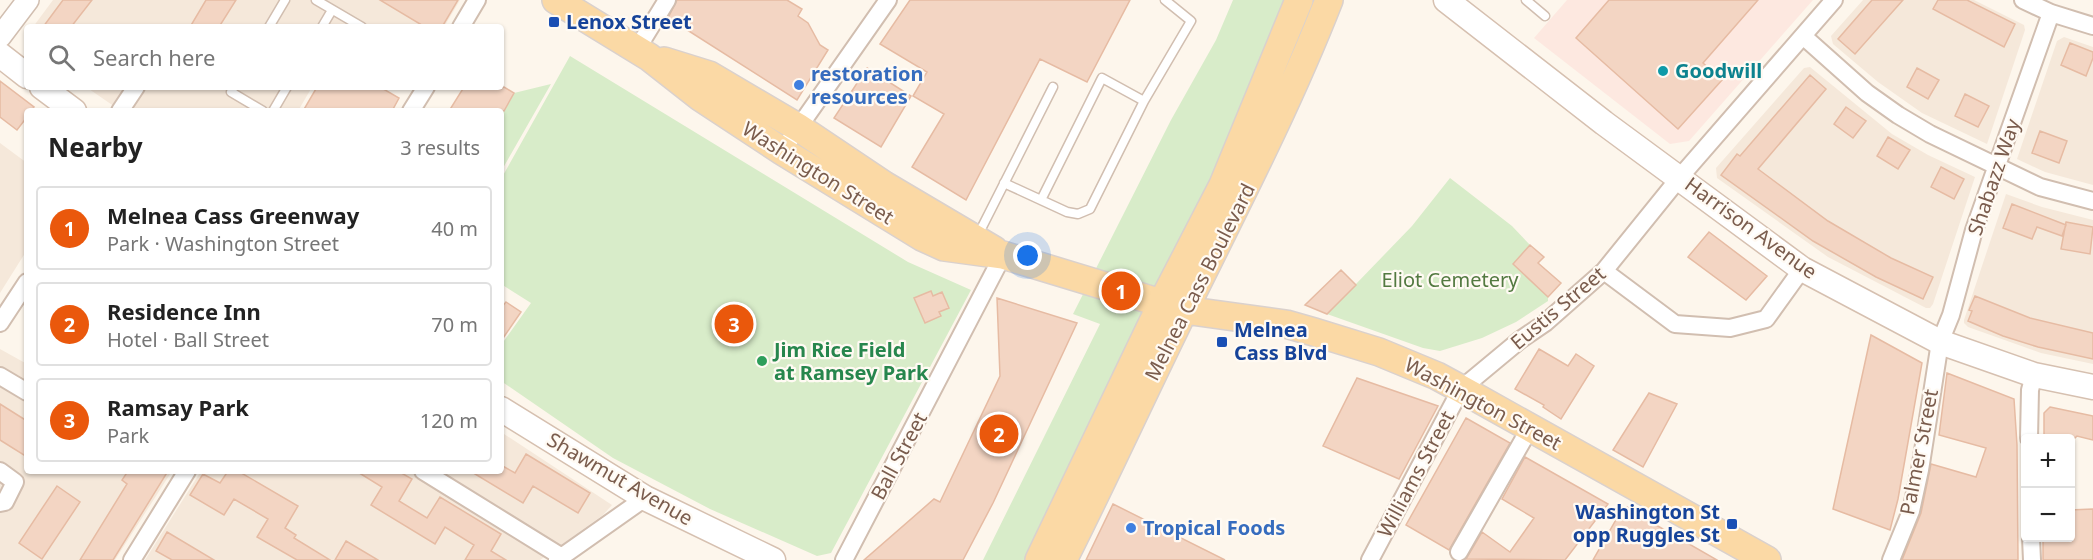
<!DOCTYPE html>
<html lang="en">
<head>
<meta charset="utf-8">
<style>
  body { margin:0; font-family:"Noto Sans",sans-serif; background:#f2f2f2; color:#222 }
  .controls { position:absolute; right:18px; bottom:18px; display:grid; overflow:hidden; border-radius:6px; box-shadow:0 2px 4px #0004 }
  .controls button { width:54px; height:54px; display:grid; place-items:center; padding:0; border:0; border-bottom:2px solid #e0e0e0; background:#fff; color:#222; font:30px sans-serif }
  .you { position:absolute; left:1028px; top:256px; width:21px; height:21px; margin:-15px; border:4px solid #fff; border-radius:50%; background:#1a73e8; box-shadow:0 0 0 9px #1a73e833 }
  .badge { display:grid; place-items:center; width:39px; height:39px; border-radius:50%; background:#ea580c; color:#fff; font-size:20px; font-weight:700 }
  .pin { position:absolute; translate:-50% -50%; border:3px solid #fff; box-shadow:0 2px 6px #0006 }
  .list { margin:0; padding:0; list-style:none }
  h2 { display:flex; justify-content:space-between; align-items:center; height:78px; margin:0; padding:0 24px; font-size:26px }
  h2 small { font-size:20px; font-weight:400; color:#767676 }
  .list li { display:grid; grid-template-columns:39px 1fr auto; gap:18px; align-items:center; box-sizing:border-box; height:84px; margin:0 12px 12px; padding:0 12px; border:2px solid #e0e0e0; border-radius:6px }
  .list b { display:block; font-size:22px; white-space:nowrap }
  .list p { margin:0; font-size:20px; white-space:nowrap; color:#767676 }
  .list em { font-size:20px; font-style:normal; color:#767676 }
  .icon { flex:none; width:33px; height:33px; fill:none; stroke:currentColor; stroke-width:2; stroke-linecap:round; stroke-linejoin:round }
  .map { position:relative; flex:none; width:2093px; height:560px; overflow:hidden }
  .search { position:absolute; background:#fff; box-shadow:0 2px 4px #0004; left:24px; top:24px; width:480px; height:66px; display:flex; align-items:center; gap:15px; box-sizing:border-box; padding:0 21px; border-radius:6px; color:#767676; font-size:22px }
  .panel { position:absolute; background:#fff; box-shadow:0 2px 4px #0004; left:24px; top:108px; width:480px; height:366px; border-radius:6px }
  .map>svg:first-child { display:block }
  .residential { fill:#f5e8da }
  .commercial { fill:#fde8e0 }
  .green { fill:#d8ecc9 }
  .building { fill:#f3d5c3; stroke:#e6bba3; stroke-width:1.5 }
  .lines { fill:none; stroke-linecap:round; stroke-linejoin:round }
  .service-casing { stroke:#d1beb0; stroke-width:11 }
  .minor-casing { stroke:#d1beb0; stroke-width:20 }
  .tertiary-casing { stroke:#d1beb0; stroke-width:24 }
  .secondary-casing { stroke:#d6c0b0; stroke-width:27 }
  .primary-casing { stroke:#dad1cd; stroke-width:30 }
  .service { stroke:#fff; stroke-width:8 }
  .minor { stroke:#fff; stroke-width:16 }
  .tertiary { stroke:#fff; stroke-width:21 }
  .secondary { stroke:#fff; stroke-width:24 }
  .primary { stroke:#fbd9a5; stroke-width:27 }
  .transit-dot { fill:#1a4fb4; stroke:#fffaf3; stroke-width:2 }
  .culture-dot { fill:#0f9aa8; stroke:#fffaf3; stroke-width:2 }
  .shop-dot { fill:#3f7fe0; stroke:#fffaf3; stroke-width:2 }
  .leisure-dot { fill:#2e9e5b; stroke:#fffaf3; stroke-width:2 }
  .labels { text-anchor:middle; stroke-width:4.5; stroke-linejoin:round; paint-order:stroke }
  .transit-label { font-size:20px; font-weight:bold; fill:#164399; stroke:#fffaf3; text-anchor:start }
  .culture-label { font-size:20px; font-weight:bold; fill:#0d838f; stroke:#fffaf3; text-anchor:start }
  .shop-label { font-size:20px; font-weight:bold; fill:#366cbe; stroke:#fffaf3; text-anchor:start }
  .street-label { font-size:20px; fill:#7a5c4d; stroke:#fffaf3 }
  .park-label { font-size:20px; fill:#537a41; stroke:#fffaf3 }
  .leisure-label { font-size:20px; font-weight:bold; fill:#27864d; stroke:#fffaf3; text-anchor:start }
</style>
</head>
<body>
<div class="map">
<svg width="2093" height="560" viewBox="0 0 2093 560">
  <rect width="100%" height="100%" fill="#fdf6ec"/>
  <!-- residential -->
  <path class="residential" d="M53,0H460L444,27H33Z
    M1863,0H1974L2024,25L2025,30L1987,144L1922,113L1878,82L1833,44L1831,36Z
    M2064,37L2093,47V185L2045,172L2017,159L2057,41Z
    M1810,67L1892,134L1928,155L1975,177L1933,304L1930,308H1926L1828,257L1717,178L1716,168L1804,68Z
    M86,87H312L298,111H121Z
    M0,143L27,163V250L0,293Z
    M2006,194L2042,207L2093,220V364L2041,353L1968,327L1964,323V320Z
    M0,349L27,364V471H172L115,560H0Z
    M501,432L612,505L603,515L540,560H145L201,471H501Z"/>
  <!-- commercial -->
  <path class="commercial" d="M1567,0H1813L1689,141L1670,144L1534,38Z"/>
  <!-- green -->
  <path class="green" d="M1233,0H1288L1235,133L1027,560H983L1100,324L1073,314L1171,120L1216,40Z
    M570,56L908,262L971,290L831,553L817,556L710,509L613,458L501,381V345L531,303L501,284V179Z
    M551,84L503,168L501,167V115L514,93Z
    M1450,178L1512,226L1530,245L1514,264L1548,297V301L1516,322L1482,338L1440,351L1423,348L1327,314L1412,226Z"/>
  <!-- building -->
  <path class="building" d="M63,0H92L71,27H43Z
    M206,0H236L219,27H190Z
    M380,0H458L442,27H425Z
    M677,0H787L802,9L798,16L808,23L820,45L828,50L797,100L670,19L668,18Z
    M910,0H1130L1087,82L1040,59L966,200L912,167L944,114L913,96L927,72L880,44Z
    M1609,0H1758L1703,63L1722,80L1678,129L1576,38Z
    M1872,0H1903L1855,54L1838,39Z
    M1938,0H1967L2015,24L2004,47L1933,9Z
    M2070,43L2093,52V58L2086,76L2061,65Z
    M867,68L911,96L881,147L834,118Z
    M1917,68L1939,80L1928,99L1907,87Z
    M1810,75L1826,89L1758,169L1828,221L1891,258L1933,277L1923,299L1876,277L1813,241L1721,175L1737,154L1740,156Z
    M0,81L34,107L31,111H27V117L17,130L0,117Z
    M317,87H380L399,98L392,111H303Z
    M464,87H504L514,93L504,111H449Z
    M1965,94L1989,106L1978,127L1955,116Z
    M1846,107L1866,121L1853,138L1834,124Z
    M2040,131L2067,141L2059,163L2032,153Z
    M1888,137L1910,150L1898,169L1877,156Z
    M1941,167L1964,179L1954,199L1931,187Z
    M2012,204L2066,225L2062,236L2037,227L2032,239L2003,228Z
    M2066,222L2093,227L2090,254L2061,249Z
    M1709,232L1767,276L1746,300L1688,257Z
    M1530,245L1544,257L1538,263L1561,283L1548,297L1513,264Z
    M1341,270L1356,285L1327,314L1305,305Z
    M931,291L933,296L942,292L949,308L939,312L941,316L925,323L914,298Z
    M1975,296L2030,318L2093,333V359L2038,347L2003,336L1968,321L1972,311L1969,310Z
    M997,298L1077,323L993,503L963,560H864L934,499L940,502L1000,376Z
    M506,302L521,312L501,341V308Z
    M1871,335L1922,363L1898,499L1890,530L1833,509Z
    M1539,349L1568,366L1576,354L1594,366L1561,419L1543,407L1544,405L1515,389Z
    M1947,373L2014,399L2017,445L2018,560H1902L1921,513L1931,464L1976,477L1986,448L1939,435Z
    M1357,378L1438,406L1399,479L1323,446Z
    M1649,393L1677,404L1643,467L1613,450Z
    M0,404L27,421V457L0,440Z
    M2050,407L2093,416V440L2077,436L2075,438H2044V413Z
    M1466,418L1510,443L1449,550L1406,525Z
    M526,454L590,493L578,513L533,486L523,503L470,471H501V465L515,473Z
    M1525,457L1608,504L1565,560L1466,559L1482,532L1510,552L1534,518L1502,499Z
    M128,471H168L113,560H80L127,484L122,480Z
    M228,471H238L298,506L285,528L296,535L294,538L330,560H297L257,537L268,519L234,499L224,515L190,495L203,474L220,483Z
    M356,471H398L412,479L399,501L427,518L440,497L501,534L491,551L506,560H465L474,545L445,527L435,544L371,505L382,487Z
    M57,486L80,502L42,559L19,543Z
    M1113,504L1225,560H1086Z
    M1627,507L1649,521L1717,560H1593L1621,511L1624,512Z
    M2093,509V560H2043V537H2070V510Z
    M167,532L214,560H172L156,551Z
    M346,541L378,560H335Z"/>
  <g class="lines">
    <defs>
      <path id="service" d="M316,0L362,27
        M1526,0L1545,16
        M269,27L285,0
        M322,27L332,10
        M234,87L231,92L263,111
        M273,111L287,87
        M1004,183L1067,212L1078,214L1090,209L1144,101L1191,21L1165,0
        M1041,200L1102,78L1144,101
        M977,237L1053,87"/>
      <path id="minor" d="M2023,0L2051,13L2093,26
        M461,27L477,0
        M1803,36L1867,93L1898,115L1930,134L2040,187L2093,201
        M637,49L667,0
        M120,111L136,87
        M411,111L426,87
        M782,151L888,0
        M1604,271L1675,324L1730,328L1766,319L1802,269
        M0,323L27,282
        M0,376L27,392
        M2029,438L2030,390L2034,375
        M0,471L15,482L5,502L0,503
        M423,471L562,557
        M2031,538L2032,560
        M1459,552L1530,428
        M132,560L187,471
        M557,560L645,498
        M844,560L1003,255
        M1370,560L1461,389L1520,340L1545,323L1604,271L1680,177L1834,0
        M1891,560L1911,511L1920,470L1940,342L1951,315L1974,230L2051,13"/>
      <path id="tertiary" d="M0,37L28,0"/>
      <path id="secondary" d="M1446,0L1604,123L1802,269L1940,342L2034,375L2093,387
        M0,55L27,76
        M42,87L74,111
        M501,409L645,498L773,560"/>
      <path id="primary" d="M556,0L649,57L700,97L782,151L922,237L944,247L1003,255L1184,310L1286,324L1314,332L1379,352L1437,376L1461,389L1767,560
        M664,61L709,75L799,128L884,185L994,250
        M1039,560L1162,303L1223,185L1299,0
        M1063,560C1105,477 1143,393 1184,310C1235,207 1287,107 1329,0"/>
    </defs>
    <!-- service casing -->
    <use href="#service" class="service-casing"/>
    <!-- minor casing -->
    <use href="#minor" class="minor-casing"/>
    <!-- tertiary casing -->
    <use href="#tertiary" class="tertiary-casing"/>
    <!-- secondary casing -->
    <use href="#secondary" class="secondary-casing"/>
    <!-- primary casing -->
    <use href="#primary" class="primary-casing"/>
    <!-- service -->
    <use href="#service" class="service"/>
    <!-- minor -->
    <use href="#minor" class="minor"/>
    <!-- tertiary -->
    <use href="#tertiary" class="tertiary"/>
    <!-- secondary -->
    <use href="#secondary" class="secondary"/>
    <!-- primary -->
    <use href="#primary" class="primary"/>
  </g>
  <!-- markers -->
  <g class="transit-dot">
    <rect x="548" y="16" width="12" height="12" rx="3"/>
    <rect x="1216" y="336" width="12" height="12" rx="3"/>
    <rect x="1726" y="518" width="12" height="12" rx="3"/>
  </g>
  <circle class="culture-dot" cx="1663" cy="71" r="6"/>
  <g class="shop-dot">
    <circle cx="799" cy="85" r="6"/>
    <circle cx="1131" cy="528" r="6"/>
  </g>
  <circle class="leisure-dot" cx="762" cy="361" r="6"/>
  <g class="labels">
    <!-- transit labels -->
    <g class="transit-label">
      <text x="566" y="29">Lenox Street</text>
      <text x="1234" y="337">Melnea<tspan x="1234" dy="23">Cass Blvd</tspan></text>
      <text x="1720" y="519" text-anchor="end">Washington St<tspan x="1720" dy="23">opp Ruggles St</tspan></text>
    </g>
    <!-- culture labels -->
    <g class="culture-label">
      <text x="1675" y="78">Goodwill</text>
    </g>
    <!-- shop labels -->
    <g class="shop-label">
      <text x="811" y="81">restoration<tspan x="811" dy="23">resources</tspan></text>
      <text x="1143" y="535">Tropical Foods</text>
    </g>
    <!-- street labels -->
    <g class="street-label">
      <text transform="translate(818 173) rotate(32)" y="7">Washington Street</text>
      <text transform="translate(1994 177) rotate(-71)" y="7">Shabazz Way</text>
      <text transform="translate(1751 228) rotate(36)" y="7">Harrison Avenue</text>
      <text transform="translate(1200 282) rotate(-63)" y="7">Melnea Cass Boulevard</text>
      <text transform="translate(1558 308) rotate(-40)" y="7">Eustis Street</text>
      <text transform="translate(1483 404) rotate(28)" y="7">Washington Street</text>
      <text transform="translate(1919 452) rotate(-79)" y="7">Palmer Street</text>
      <text transform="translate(899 456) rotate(-62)" y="7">Ball Street</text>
      <text transform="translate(1416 474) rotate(-62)" y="7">Williams Street</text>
      <text transform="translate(620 479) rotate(30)" y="7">Shawmut Avenue</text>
    </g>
    <!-- park labels -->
    <g class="park-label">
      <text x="1450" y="287">Eliot Cemetery</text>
    </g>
    <!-- leisure labels -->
    <g class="leisure-label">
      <text x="774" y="357">Jim Rice Field<tspan x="774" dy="23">at Ramsey Park</tspan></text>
    </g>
  </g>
</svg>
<div class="controls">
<button>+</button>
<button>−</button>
</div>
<div class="you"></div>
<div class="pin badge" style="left:1121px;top:291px">1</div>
<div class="pin badge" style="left:999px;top:434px">2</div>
<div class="pin badge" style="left:734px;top:324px">3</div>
<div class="search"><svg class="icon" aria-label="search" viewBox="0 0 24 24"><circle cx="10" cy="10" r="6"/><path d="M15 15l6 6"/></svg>Search here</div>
<section class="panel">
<h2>Nearby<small>3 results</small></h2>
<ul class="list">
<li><span class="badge">1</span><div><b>Melnea Cass Greenway</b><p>Park · Washington Street</p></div><em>40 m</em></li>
<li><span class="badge">2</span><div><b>Residence Inn</b><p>Hotel · Ball Street</p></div><em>70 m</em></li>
<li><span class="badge">3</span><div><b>Ramsay Park</b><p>Park</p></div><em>120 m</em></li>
</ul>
</section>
</div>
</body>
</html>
